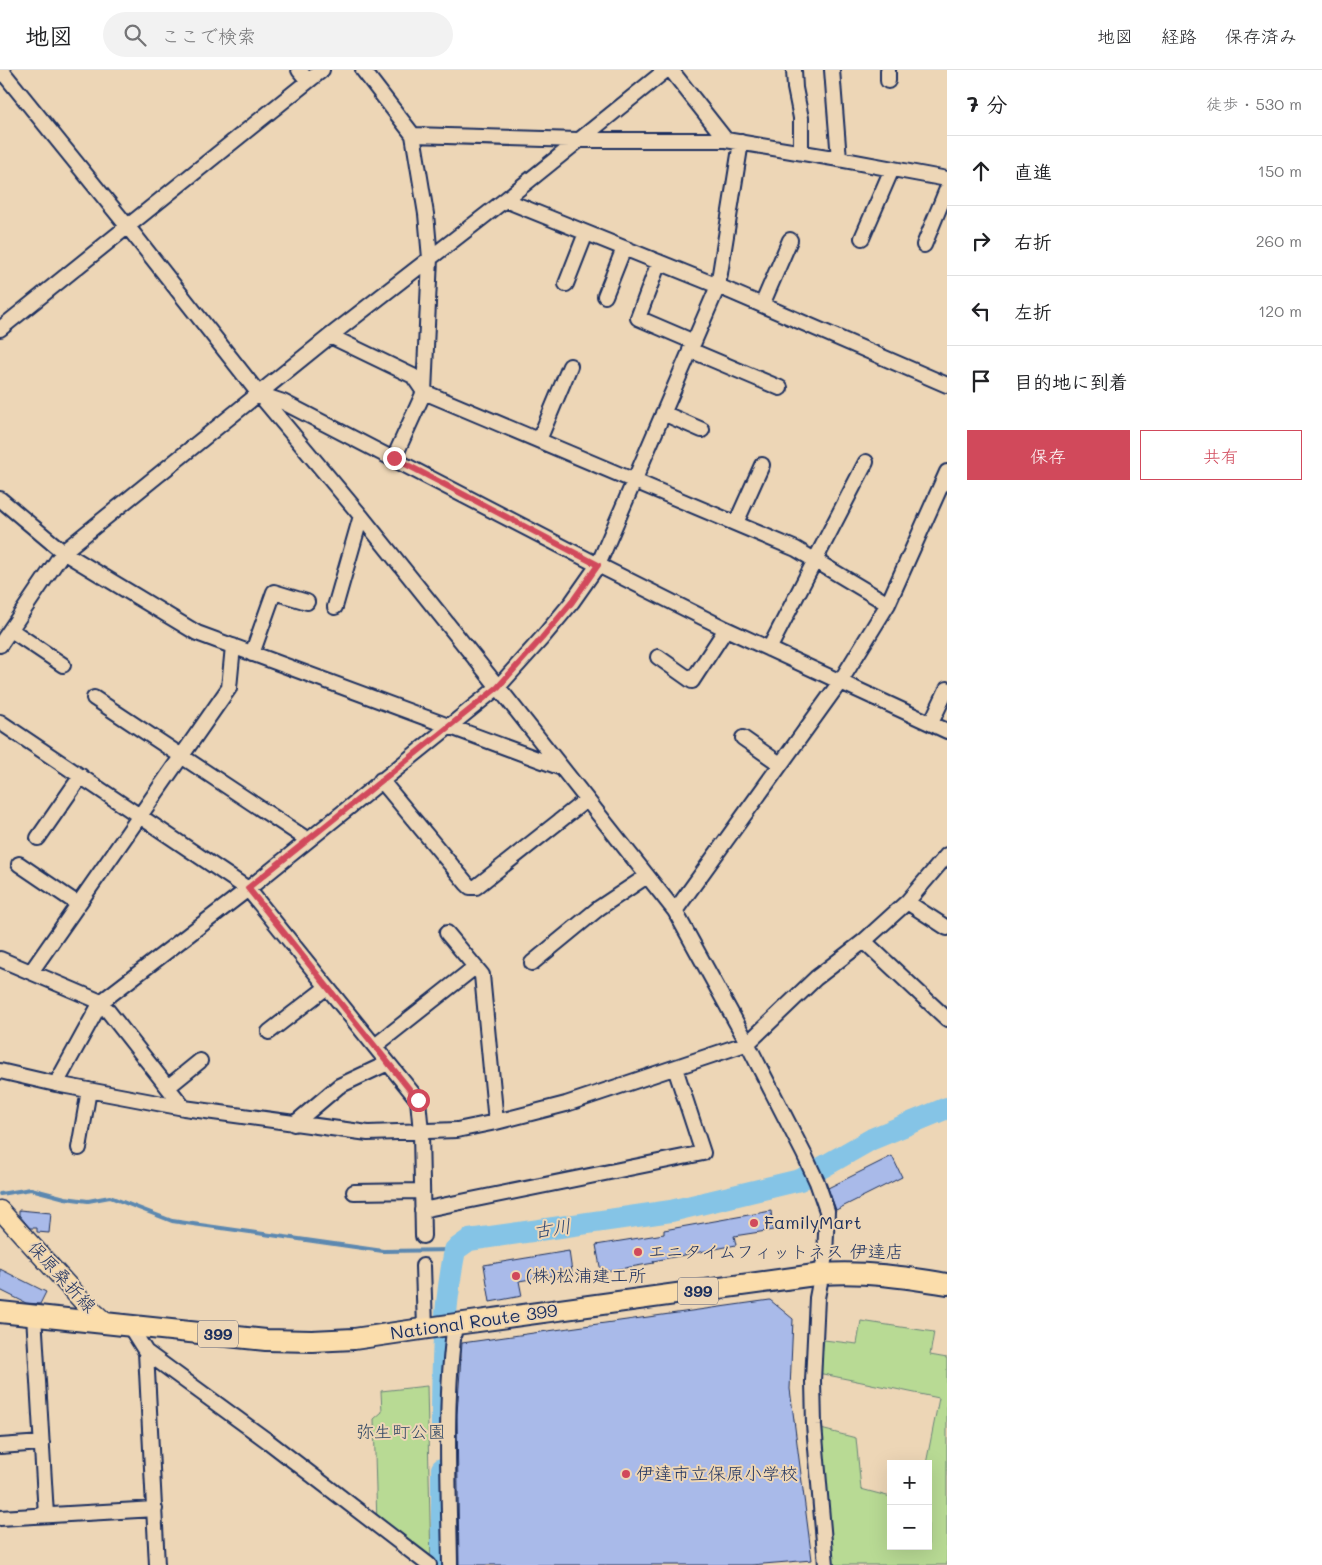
<!DOCTYPE html>
<html lang="ja">
<head>
<meta charset="utf-8">
<style>
  body { margin:0; font-family:Mali,"Klee One",sans-serif; background:#f2f2f2; color:#202124 }
  .controls { position:absolute; right:15px; bottom:15px; display:grid; overflow:hidden; border-radius:0px; box-shadow:0 5px 20px #0002 }
  .controls button { width:45px; height:45px; display:grid; place-items:center; padding:0; border:0; border-bottom:1px solid #e0e0e0; background:#fff; color:#202124; font:25px sans-serif }
  .stop { position:absolute; width:15px; height:15px; margin:-11px; border:4px solid #d1495b; border-radius:50%; background:#fff }
  .stop.end { background:#d1495b; border-color:#fff; box-shadow:0 1px 5px #0008 }
  .list { margin:0; padding:0; list-style:none }
  h2 { display:flex; justify-content:space-between; align-items:center; height:65px; margin:0; padding:0 20px; font-size:21px }
  h2 small { font-size:16px; font-weight:400; color:#757577 }
  .list li { display:grid; grid-template-columns:32px 1fr auto; gap:15px; align-items:center; box-sizing:border-box; height:70px; padding:0 20px; border-top:1px solid #e0e0e0 }
  .list b { display:block; font-size:19px; white-space:nowrap }
  .list em { font-size:16px; font-style:normal; color:#757577 }
  .actions { display:flex; gap:10px; padding:15px 20px }
  .actions a { flex:1; padding:11px 0; border:1px solid #d1495b; border-radius:0px; text-align:center; font-size:18px; color:#d1495b }
  .actions .main { background:#d1495b; color:#fff }
  .icon { flex:none; width:28px; height:28px; fill:none; stroke:currentColor; stroke-width:2; stroke-linecap:round; stroke-linejoin:round }
  .map { position:relative; flex:none; width:947px; height:1495px; overflow:hidden }
  header { display:flex; align-items:center; gap:30px; box-sizing:border-box; height:70px; padding:0 25px; background:#fff; border-bottom:1px solid #e0e0e0 }
  header strong { font-size:24px }
  nav { display:flex; gap:28px; margin-inline-start:auto; font-size:18px }
  .search { width:350px; height:45px; background:#f2f2f2; display:flex; align-items:center; gap:12px; box-sizing:border-box; padding:0 18px; border-radius:28px; color:#757577; font-size:19px }
  main { display:flex }
  aside { flex:1; background:#fff }
  .map>svg:first-child { display:block }
  .green { fill:#b8da94; stroke:#6a8479 }
  .lines { fill:none; stroke-linecap:round; stroke-linejoin:round }
  .stream { stroke:#5b88b0; stroke-width:4 }
  .river { stroke:#85c4e6; stroke-width:22 }
  .building { fill:#a9bae9; stroke:#1b2f5e }
  .minor-casing { stroke:#1b2f5e; stroke-width:18 }
  .major-casing { stroke:#1b2f5e; stroke-width:21 }
  .highway-casing { stroke:#1b2f5e; stroke-width:24 }
  .minor { stroke:#edd6b6; stroke-width:14 }
  .major { stroke:#fbddab; stroke-width:18 }
  .highway { stroke:#fbddab; stroke-width:20 }
  .route { stroke:#d1495b; stroke-width:6 }
  .poi-dot { fill:#d1495b; stroke:#edd6b6; stroke-width:2 }
  .labels { text-anchor:middle; stroke-width:4; stroke-linejoin:round; paint-order:stroke }
  .shield { fill:#edd6b6; stroke:#5a6178; stroke-width:1 }
  .shield-label { font-size:16px; font-weight:bold; fill:#1b2f5e }
  .poi-label { font-size:18px; fill:#1b2f5e; stroke:#edd6b6; text-anchor:start }
  .street-label { font-size:18px; fill:#1b2f5e; stroke:#edd6b6 }
  .park-label { font-size:18px; fill:#334966; stroke:#edd6b6 }
  .water-label { font-size:19px; font-style:italic; fill:#2b4572; stroke:#edd6b6 }
</style>
</head>
<body>
<header>
<strong>地図</strong>
<div class="search"><svg class="icon" aria-label="search" viewBox="0 0 24 24"><circle cx="10" cy="10" r="6"/><path d="M15 15l6 6"/></svg>ここで検索</div>
<nav><a>地図</a><a>経路</a><a>保存済み</a></nav>
</header>
<main>
<div class="map">
<svg width="947" height="1495" viewBox="0 0 947 1495">
  <rect width="100%" height="100%" fill="#edd6b6"/>
  <filter id="ink" filterUnits="userSpaceOnUse"><feTurbulence type="fractalNoise" baseFrequency=".02" numOctaves="2"/><feDisplacementMap in="SourceGraphic" scale="10" xChannelSelector="R" yChannelSelector="G"/><feConvolveMatrix kernelMatrix="1 2 1 2 8 2 1 2 1" color-interpolation-filters="sRGB"/></filter>
  <g filter="url(#ink)">
    <!-- green -->
    <path class="green" d="M861,1251L934,1262L930,1285L947,1288V1495H831L821,1359L856,1368L861,1419L891,1427V1476H928V1394H926L939,1328L818,1303L824,1270L857,1274Z
      M427,1316L431,1495L377,1455L374,1349L382,1342L381,1321Z"/>
    <g class="lines">
      <!-- stream -->
      <path class="stream" d="M0,1124L31,1119L65,1128L88,1131L110,1127L172,1151L383,1181L455,1180"/>
      <!-- river -->
      <path class="river" d="M442,1359C442,1297 443,1241 455,1180L469,1170L671,1141L800,1110L872,1069L947,1038
        M442,1495V1399"/>
    </g>
    <!-- building -->
    <path class="building" d="M892,1086L902,1107L836,1140L828,1118Z
      M19,1140L51,1143L49,1163L37,1162V1158H30L19,1145Z
      M771,1141L773,1160L734,1166L736,1175L653,1191L654,1193L601,1202L596,1175L664,1164V1160Z
      M569,1181L572,1202L519,1211L522,1226L490,1232L484,1195Z
      M0,1199L46,1222L40,1234L26,1233L0,1220Z
      M770,1230L793,1249L790,1319L812,1490L751,1495H459L457,1344L462,1273Z"/>
    <g class="lines">
      <defs>
        <path id="minor" d="M1,0L128,157L259,324L361,446L498,617L675,841L742,963L804,1084L817,1112L827,1141L825,1186L817,1228L813,1311L814,1355L826,1495
          M299,0L308,11
          M363,0L413,65L578,70H726L839,89L947,109
          M671,0L726,70
          M794,0L795,18L801,48V82
          M832,0L839,89
          M888,0V11
          M505,130L718,216L947,315
          M862,168L892,99
          M924,175L947,119
          M659,192L638,248L694,272
          M566,214L586,163
          M605,226L624,178
          M762,235L790,170
          M0,259L322,0
          M330,266L413,306L424,322L796,479L888,534
          M690,280L780,318
          M259,324L283,332L598,495L726,559L947,661
          M663,343L702,360
          M539,370L570,296
          M394,388L424,322L430,188L426,144L413,65
          M0,429L63,482L197,563L559,697
          M736,453L762,395
          M335,537L361,446
          M11,560L63,595
          M0,575L63,482L330,266L505,130L666,0
          M769,579L866,392
          M252,584L274,522L307,532
          M658,587L692,611L726,559
          M94,628L308,770
          M0,652L248,819L418,1030L421,1062L423,1166
          M931,653L947,619
          M743,668L780,694
          M381,710L467,814L470,817H476L586,730
          M38,768L81,706
          M19,794L78,834
          M907,832L947,858
          M675,841L840,612L888,534L947,402
          M447,863L482,905L496,1052
          M864,871L947,949
          M0,889L101,932L184,1038
          M532,893L599,838L647,806
          M31,902L229,618L233,576
          M269,962L327,917
          M375,976L475,897
          M0,1001L56,1014L184,1038L368,1063L457,1060L496,1052L566,1034L748,973L816,908L864,871L907,832L947,785
          M56,1014L101,932L248,819L498,617L542,568L572,532L598,495L718,216L741,72
          M168,1017L200,991
          M294,1054L339,1016L388,993
          M79,1078L89,1020
          M354,1122L422,1121
          M422,1140L703,1083L675,998
          M423,1196L425,1258
          M34,1245L46,1445
          M129,1255L146,1282L269,1372L429,1495
          M146,1282L157,1495
          M0,1376L42,1373
          M0,1448L155,1439
          M450,1495C449,1417 444,1331 455,1254"/>
        <path id="major" d="M0,1140L83,1232L105,1252"/>
        <path id="highway" d="M0,1242L266,1270L312,1271L354,1269L449,1255L822,1204C864,1201 905,1207 947,1214"/>
      </defs>
      <!-- minor casing -->
      <use href="#minor" class="minor-casing"/>
      <!-- major casing -->
      <use href="#major" class="major-casing"/>
      <!-- highway casing -->
      <use href="#highway" class="highway-casing"/>
      <!-- minor -->
      <use href="#minor" class="minor"/>
      <!-- major -->
      <use href="#major" class="major"/>
      <!-- highway -->
      <use href="#highway" class="highway"/>
    </g>
  </g>
  <g class="lines" filter="url(#ink)">
    <!-- route -->
    <path class="route" d="M394,388L598,495L572,532L542,568L498,617L248,818L418,1030"/>
  </g>
  <!-- markers -->
  <g class="poi-dot">
    <circle cx="754" cy="1153" r="5"/>
    <circle cx="638" cy="1182" r="5"/>
    <circle cx="516" cy="1206" r="5"/>
    <circle cx="626" cy="1404" r="5"/>
  </g>
  <g class="labels">
    <!-- shield labels -->
    <g class="shield">
      <rect x="678" y="1207.5" width="40" height="27" rx="4"/>
      <rect x="198" y="1250.5" width="40" height="27" rx="4"/>
    </g>
    <g class="shield-label">
      <text x="698" y="1227">399</text>
      <text x="218" y="1270">399</text>
    </g>
    <!-- poi labels -->
    <g class="poi-label">
      <text x="764" y="1159">FamilyMart</text>
      <text x="648" y="1188">エニタイムフィットネス 伊達店</text>
      <text x="526" y="1212">(株)松浦建工所</text>
      <text x="636" y="1410">伊達市立保原小学校</text>
    </g>
    <!-- street labels -->
    <g class="street-label">
      <text transform="translate(62 1207) rotate(47)" y="6">保原桑折線</text>
      <text transform="translate(474 1252) rotate(-8)" y="6">National Route 399</text>
    </g>
    <!-- park labels -->
    <g class="park-label">
      <text x="401" y="1368">弥生町公園</text>
    </g>
    <!-- water labels -->
    <g class="water-label">
      <text transform="translate(552 1158) rotate(-8)" y="7">古川</text>
    </g>
  </g>
</svg>
<div class="controls">
<button>+</button>
<button>−</button>
</div>
<div class="stop" style="left:418px;top:1030px"></div>
<div class="stop end" style="left:394px;top:388px"></div>
</div>
<aside>
<h2>7 分<small>徒歩 · 530 m</small></h2>
<ul class="list">
<li><svg class="icon" aria-label="ahead" viewBox="0 0 24 24"><path d="M12 20V5M6 11l6-6 6 6"/></svg><div><b>直進</b></div><em>150 m</em></li>
<li><svg class="icon" aria-label="right" viewBox="0 0 24 24"><path d="M7 20v-9h11M14 6l5 5-5 5"/></svg><div><b>右折</b></div><em>260 m</em></li>
<li><svg class="icon" aria-label="left" viewBox="0 0 24 24"><path d="M17 20v-9H6M10 6l-5 5 5 5"/></svg><div><b>左折</b></div><em>120 m</em></li>
<li><svg class="icon" aria-label="arrive" viewBox="0 0 24 24"><path d="M6 21V4h12l-3 4 3 4H6"/></svg><div><b>目的地に到着</b></div></li>
</ul>
<div class="actions"><a class="main">保存</a><a>共有</a></div>
</aside>
</main>
</body>
</html>
